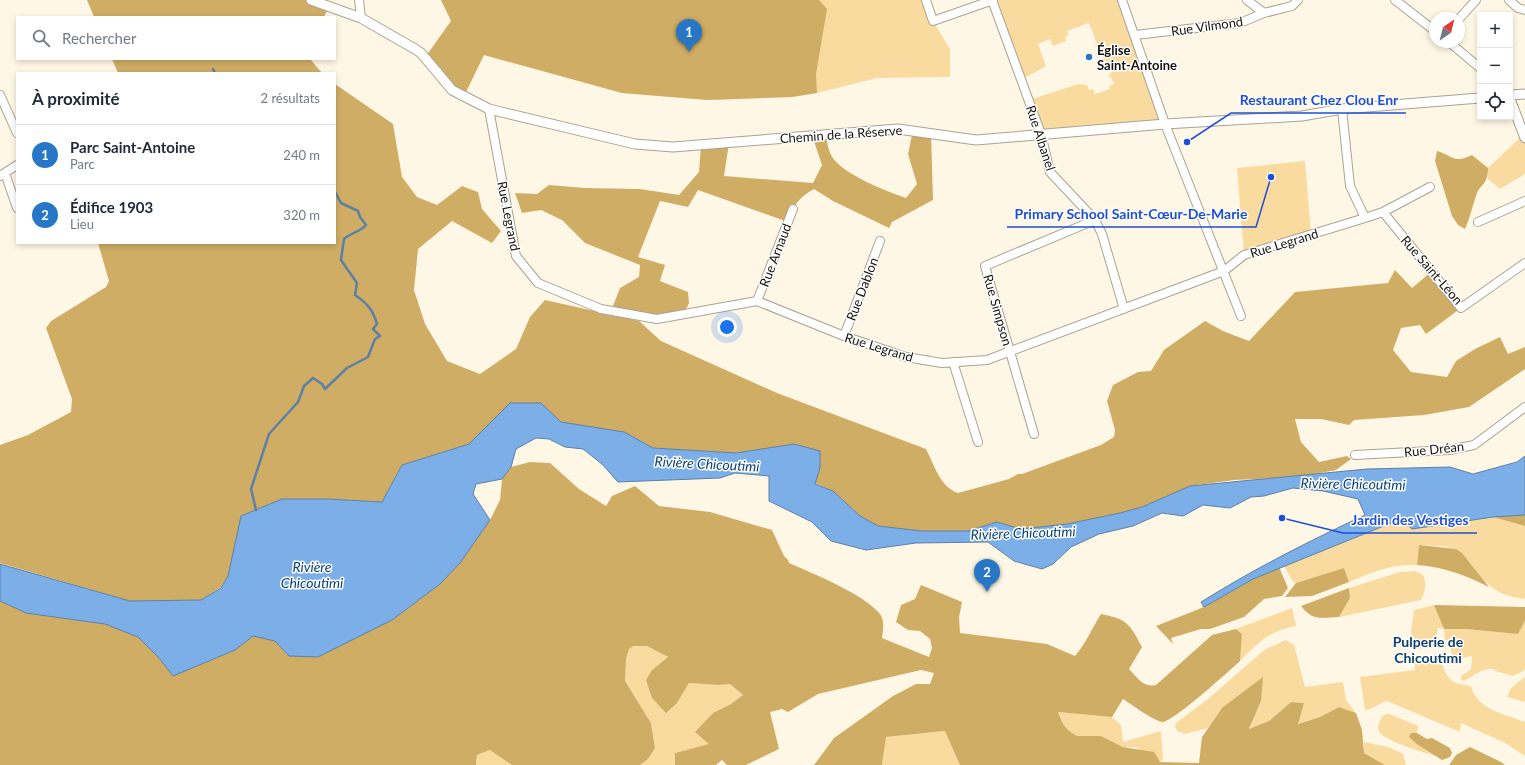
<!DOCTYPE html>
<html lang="fr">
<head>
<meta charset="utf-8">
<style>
  body { margin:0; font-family:Lato,sans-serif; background:#f6f6f7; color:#1f2937 }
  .controls { position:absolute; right:12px; top:12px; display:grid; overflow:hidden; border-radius:0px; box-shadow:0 2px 6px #0003 }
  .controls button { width:36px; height:36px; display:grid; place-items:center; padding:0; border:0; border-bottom:1px solid #e0e1e3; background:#fff; color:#1f2937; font:20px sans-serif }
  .compass { position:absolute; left:1429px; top:12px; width:36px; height:36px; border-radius:50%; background:#fff; box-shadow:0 2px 6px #0003; rotate:35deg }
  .you { position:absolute; left:727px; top:327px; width:14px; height:14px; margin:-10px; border:3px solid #fff; border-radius:50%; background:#1a73e8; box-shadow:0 0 0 6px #1a73e833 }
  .badge { display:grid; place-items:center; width:26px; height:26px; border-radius:50%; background:#2876c6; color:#fff; font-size:13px; font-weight:700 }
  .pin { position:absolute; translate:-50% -33px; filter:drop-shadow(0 1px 2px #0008) }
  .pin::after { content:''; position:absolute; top:21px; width:14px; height:12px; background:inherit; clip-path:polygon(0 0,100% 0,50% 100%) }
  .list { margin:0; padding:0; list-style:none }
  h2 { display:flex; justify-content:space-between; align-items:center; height:52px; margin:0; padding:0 16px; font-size:17px }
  h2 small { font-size:13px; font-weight:400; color:#747a83 }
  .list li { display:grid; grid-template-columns:26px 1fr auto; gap:12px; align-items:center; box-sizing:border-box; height:60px; padding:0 16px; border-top:1px solid #e0e1e3 }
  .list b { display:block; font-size:15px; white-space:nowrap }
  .list p { margin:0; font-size:13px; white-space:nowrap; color:#747a83 }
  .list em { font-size:13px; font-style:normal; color:#747a83 }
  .icon { flex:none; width:22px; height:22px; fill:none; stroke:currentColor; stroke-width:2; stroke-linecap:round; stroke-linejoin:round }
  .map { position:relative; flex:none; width:1525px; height:765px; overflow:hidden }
  .search { position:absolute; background:#fff; box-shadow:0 2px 6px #0003; left:16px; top:16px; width:320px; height:44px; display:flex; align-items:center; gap:10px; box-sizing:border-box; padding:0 14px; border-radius:0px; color:#747a83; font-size:15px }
  .panel { position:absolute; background:#fff; box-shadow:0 2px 6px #0003; left:16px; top:72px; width:320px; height:172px; border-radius:0px }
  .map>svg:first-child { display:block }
  .green { fill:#f9db9f }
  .forest { fill:#d0ad65 }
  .water { fill:#7caee8; stroke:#5d80a6 }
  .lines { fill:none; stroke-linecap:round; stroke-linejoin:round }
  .stream { stroke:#5d80a6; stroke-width:2.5 }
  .minor-casing { stroke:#aaa293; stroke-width:10 }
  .tertiary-casing { stroke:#aaa293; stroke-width:11 }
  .minor { stroke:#fff; stroke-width:8 }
  .tertiary { stroke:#fff; stroke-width:9 }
  .poi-dot { fill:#2876c6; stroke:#fff; stroke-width:1.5 }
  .labels { text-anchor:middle; stroke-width:3; stroke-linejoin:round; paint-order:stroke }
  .street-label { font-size:13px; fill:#16130d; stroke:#fff }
  .poi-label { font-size:13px; font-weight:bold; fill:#16130d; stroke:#fff; text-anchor:start }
  .water-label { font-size:14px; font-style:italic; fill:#0a4074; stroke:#fff }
  .neighbourhood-label { font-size:14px; font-weight:bold; fill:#0d4072; stroke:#fff }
  .leader { fill:none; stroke:#1d4ed8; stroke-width:1.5 }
  .callout-dot { fill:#1d4ed8; stroke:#fff; stroke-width:1.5 }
  .callout-label { font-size:14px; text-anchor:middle; font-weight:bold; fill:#1d4ed8; stroke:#fff; stroke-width:3; stroke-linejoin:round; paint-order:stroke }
</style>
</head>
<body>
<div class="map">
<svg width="1525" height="765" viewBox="0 0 1525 765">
  <rect width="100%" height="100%" fill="#fff7e6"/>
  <!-- green -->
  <path class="green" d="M451,0H926L933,21L950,49V77L877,78L817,93L792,97L708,100L622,93L484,55L463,98L424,59L451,21Z
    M993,0H1122L1165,124L1041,134L1029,100L1078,84L1087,85L1089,90L1093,89L1095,94L1110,89L1109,86L1114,84L1111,77H1108L1113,70L1099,53L1095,45L1097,44L1089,23L1067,31L1069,35L1065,37L1066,41L1053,46L1050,39L1038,44L1046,66L1021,80Z
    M1525,133V174L1500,189L1488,179V168Z
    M1305,161L1311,234L1244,255L1237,168Z
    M1493,517L1525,526V599C1495,595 1488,586 1471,564C1466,559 1462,552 1455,549C1444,545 1430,546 1419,545L1417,565C1391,564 1372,572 1349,582L1344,568L1296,583L1293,582L1284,566L1401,518L1412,529Z
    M1415,571L1423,575C1427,583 1425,593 1421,600L1339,617L1350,598L1349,588L1400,572Z
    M1434,605L1444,629H1466L1518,634L1525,621V670L1513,676L1495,671L1494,669C1482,668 1475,675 1464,681L1461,680V676L1471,669L1472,656L1453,660L1449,641L1445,640L1444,629L1438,628L1434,647L1413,649L1411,631L1414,610Z
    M1292,608L1296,626C1269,631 1259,642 1240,661L1242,634L1236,629Z
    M1286,640L1294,645L1305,687L1343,682L1346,700L1356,713L1339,707L1320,717L1297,724L1304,703L1291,702L1269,721L1249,730L1261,701L1222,708L1208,728L1185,734L1177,731L1175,726L1176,723L1208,699L1264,650Z
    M632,646H647L668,657L652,670L677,703L689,683L718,685L730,684L743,695L731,704L713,713L696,732L710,744L675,753V765H640L648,759L655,748L651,723L625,681L626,659L629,649Z
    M1436,661L1442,664C1449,683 1453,683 1471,686C1477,710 1505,714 1525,722V756L1505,743L1461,723L1460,732L1387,701C1379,703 1372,710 1365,710L1360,677L1415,670V662Z
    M1525,677V702L1507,697L1511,688Z
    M1058,712L1112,717L1121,725L1123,742L1161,731L1163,759L1160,762L1136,747H1123L1101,736H1077L1069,731L1063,724Z
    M1389,714L1418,726L1417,733H1411L1418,745L1435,756C1423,752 1388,742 1380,733C1377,729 1378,725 1380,721C1382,716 1384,714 1389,714Z
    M946,731L960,765H882L886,737Z
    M1364,742L1388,747L1403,754L1406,765H1385L1364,753Z
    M491,750L512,765H476L477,755Z"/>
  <!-- forest -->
  <path class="forest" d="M87,0H318L330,4L324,17H94Z
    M441,0H819L827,9L816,74L817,93L792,97L708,100L622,93L484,55L463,98L424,59L451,21Z
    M112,59H310L322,73H118Z
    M335,84L393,124L402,177L417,197L437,205L462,186L478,192L482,209L501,231L492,243L452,221L418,249L414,290L425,324L447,361L480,374L516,349L530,317L545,300L639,321L661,341L777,393L926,449C934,464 940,487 958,493L1009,479L1018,474H1022L1101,445L1114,437L1115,430L1107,401L1113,385L1138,372L1151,371L1164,350L1205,321L1223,331L1249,341L1295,292L1388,283L1395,270L1412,288L1431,272L1461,308L1426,334L1420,325L1401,328L1393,350L1411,372L1447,377L1456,361L1475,349L1500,337L1508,354L1525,347V369L1469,407L1424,415L1354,420L1349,425L1321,419H1295L1301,442L1319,462L1347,456L1351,459L1336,470L1298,477L1234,480L1190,486L1142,507L1120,513L1067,524L1021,529L997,522L968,531H922L878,526L860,516L833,491L815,483L794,444L736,453L653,448L624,432L560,422L541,403H510L469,444L402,465L382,502L327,499H282L241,516L228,576L221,587L201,600L130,601L0,563V445L28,435L71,412L72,399L46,328L51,321L106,287L109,281L98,243H335Z
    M913,130L931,133L933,200L892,222L889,228L833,201L814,189C798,198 794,205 788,222L698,190L688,207L660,201L638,257L665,265L660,281L688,292L689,303L684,314L657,319L611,311L620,288L639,277L640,265L585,243L562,220L541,210L522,213L515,193L537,194L549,185L585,188L640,189L679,195L699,172L701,145L729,143L724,176L813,183L822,165L812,135L825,133C827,140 828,149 831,155C841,174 886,191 906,198L917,184L908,154Z
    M1437,151C1454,156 1453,164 1472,155L1488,168C1488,186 1480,183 1476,196C1472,207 1470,218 1465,229L1458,225L1452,216L1435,161Z
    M530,462L550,463L579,489L606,506L612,496L635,486L659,506L710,512L772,530L784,556L788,560L789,563C812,573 864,594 880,614C885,621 883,631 882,638L929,657L932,648L930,639L920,631L908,630L896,622L901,605L915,599L921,585L962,602L959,617L960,633L1047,644L1075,656C1086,643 1092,628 1101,614C1127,619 1130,624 1142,647L1129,669C1137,677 1143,688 1156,685L1212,635L1236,629L1242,634L1240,661C1228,672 1175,720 1163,722C1155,722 1131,704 1123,699L1112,717L1058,712L1063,724L1069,731L1077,736H1101L1123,747L1154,752L1160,762L1199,763L1202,737L1222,708L1263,677L1261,701L1249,729L1269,721L1291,702L1304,703L1298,724L1320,717L1339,707L1356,713L1362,730L1364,753L1385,765H960L945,731L886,737L882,765H814L834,738L893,696L916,684H930L934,673L921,670L818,694L788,712L782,709L770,712L779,749L746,765H727L722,760L716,765H675V753L709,744L695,732L713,713L731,704L743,695L730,684L718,685L689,683L677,703L666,713L652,698L646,680L652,670L668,657L647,646H633L629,649L626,659L625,681L651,723L655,748L648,759L640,765H512L490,750L477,755L476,765H0V601L26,613L105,624L138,637L159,658L173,676L234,650L253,636L275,641L289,656L392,620L440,584L460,563L490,520L500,500L502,479L511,467Z
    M1525,515V526L1493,517Z
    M1419,545L1456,549L1462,553L1489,587C1465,575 1444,567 1417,565Z
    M1279,567L1288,588L1282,596L1264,599L1244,617L1210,629H1201L1171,638L1173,644L1156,626L1204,607L1253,579Z
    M1344,568L1349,582L1312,596L1285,597L1296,583Z
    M1349,588L1350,598L1339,617C1322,618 1312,621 1301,606Z
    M1434,605L1525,607V621L1518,634L1466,629H1444Z
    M1411,733H1417L1427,739L1432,738L1450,748L1452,753L1450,757L1442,760L1418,745L1409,737Z
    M1470,747L1501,762L1505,765H1449L1456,755Z"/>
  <!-- water -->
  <path class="water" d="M510,403H541L561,422L624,432L653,448L736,453L794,444L820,451V468L815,484L833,491L860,516L878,526L922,531H968L997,522L1021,529L1067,524L1120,513L1142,507L1190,486L1367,469L1450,467L1473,474L1517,462L1525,456V515L1493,517L1412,529L1401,519L1253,579L1204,607L1201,602C1254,569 1309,541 1365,515L1358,499L1323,491L1293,488L1264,496L1251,497L1230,508L1203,505L1183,516L1162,513L1133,526L1099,534L1071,547L1053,564L1042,569L1014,561L988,542L916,543L866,550L831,541L812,522L769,501V476L735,473L720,478L618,482L602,464L583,449L565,447L549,439L536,438L516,449L511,467L502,479L476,484L473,494L490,520L460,563L440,584L392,620L318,657L289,656L275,641L253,636L235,650L173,676L159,658L138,637L105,624L26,613L0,601V564L130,601L201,600L221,588L228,576L241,516L282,499H327L382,502L402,465L469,444Z"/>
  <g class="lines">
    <!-- stream -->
    <path class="stream" d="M213,69L215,73
      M256,510L251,489L269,434L298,402L304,386L313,378L322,384L325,389L347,368L368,357L375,339L380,336L373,329L377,324C373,310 367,303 355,295L357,283L341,260L344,239C351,233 360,232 366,225L360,217L358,211L341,203L335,192"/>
    <defs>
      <path id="minor" d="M359,0L361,18
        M926,0L933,21L993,0
        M992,0L1041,134L1050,172L1095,220L1102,234L1124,309
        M1122,0L1165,124L1241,316
        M1247,0L1264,13
        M1395,0L1435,31
        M1509,0L1518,8L1525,10
        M1459,19L1476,0
        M1135,35L1240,23L1264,13L1292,6L1298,0
        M1449,42L1480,68
        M0,95L17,133
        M489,109L516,256L538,283L601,309L657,319L757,301L844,336L906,357L942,363L987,360L1224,271L1244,255L1365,218L1383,212L1430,187
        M1342,109L1350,186L1365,218
        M5,173L17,208
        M0,176L17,165
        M1383,212L1461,308L1525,263
        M1478,222L1525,201
        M757,301L793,209
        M844,336L880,241
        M953,362L978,442
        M1034,434L985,266L1095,220
        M1355,455L1449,450L1474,445L1525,407"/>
      <path id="tertiary" d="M311,0L361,18L415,49L421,53L452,90L489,109L635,144L673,147L898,129L976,140L1165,124L1302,116L1342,109L1480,98
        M1510,95L1525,94
        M1510,99L1525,138"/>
    </defs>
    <!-- minor casing -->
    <use href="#minor" class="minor-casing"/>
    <!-- tertiary casing -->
    <use href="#tertiary" class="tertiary-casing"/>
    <!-- minor -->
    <use href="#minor" class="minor"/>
    <!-- tertiary -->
    <use href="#tertiary" class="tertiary"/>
  </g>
  <!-- markers -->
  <circle class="poi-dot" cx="1089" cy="57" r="4"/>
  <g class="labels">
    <!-- street labels -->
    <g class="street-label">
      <text transform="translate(1207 26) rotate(-8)" y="5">Rue Vilmond</text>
      <text transform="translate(841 134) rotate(-4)" y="5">Chemin de la Réserve</text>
      <text transform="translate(1041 138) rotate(72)" y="5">Rue Albanel</text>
      <text transform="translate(509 216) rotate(79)" y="5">Rue Legrand</text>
      <text transform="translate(1284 243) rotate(-17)" y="5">Rue Legrand</text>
      <text transform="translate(775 255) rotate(-69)" y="5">Rue Arnaud</text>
      <text transform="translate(1432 270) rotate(49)" y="5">Rue Saint-Léon</text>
      <text transform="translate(862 289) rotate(-69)" y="5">Rue Dablon</text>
      <text transform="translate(998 310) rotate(74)" y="5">Rue Simpson</text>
      <text transform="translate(879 347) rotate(17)" y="5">Rue Legrand</text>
      <text transform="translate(1434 449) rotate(-6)" y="5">Rue Dréan</text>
    </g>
    <!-- poi labels -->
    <g class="poi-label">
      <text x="1097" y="55">Église<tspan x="1097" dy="15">Saint-Antoine</tspan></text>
    </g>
    <!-- water labels -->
    <g class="water-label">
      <text transform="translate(707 464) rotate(3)" y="5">Rivière Chicoutimi</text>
      <text transform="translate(1353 484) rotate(1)" y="5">Rivière Chicoutimi</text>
      <text transform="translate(1023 533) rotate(-2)" y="5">Rivière Chicoutimi</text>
      <text x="312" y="572">Rivière<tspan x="312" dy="16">Chicoutimi</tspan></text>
    </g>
    <!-- neighbourhood labels -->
    <g class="neighbourhood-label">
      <text x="1428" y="647">Pulperie de<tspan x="1428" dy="16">Chicoutimi</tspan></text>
    </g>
  </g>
  <!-- callouts -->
  <path class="leader" d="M1187 142L1231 113H1406M1271 177L1256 227H1007M1282 518L1343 533H1477"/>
  <g class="callout-dot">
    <circle cx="1187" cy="142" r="4"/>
    <circle cx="1271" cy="177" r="4"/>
    <circle cx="1282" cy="518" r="4"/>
  </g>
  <g class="callout-label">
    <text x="1319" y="105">Restaurant Chez Clou Enr</text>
    <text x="1131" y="219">Primary School Saint-Cœur-De-Marie</text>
    <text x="1410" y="525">Jardin des Vestiges</text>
  </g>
</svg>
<div class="controls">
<button>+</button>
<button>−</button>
<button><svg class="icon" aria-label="locate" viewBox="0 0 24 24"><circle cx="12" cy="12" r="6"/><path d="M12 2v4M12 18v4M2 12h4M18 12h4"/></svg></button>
</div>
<svg class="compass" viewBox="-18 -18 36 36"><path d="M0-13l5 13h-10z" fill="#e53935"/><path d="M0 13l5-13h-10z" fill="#747a83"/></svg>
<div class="you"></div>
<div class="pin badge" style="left:689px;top:52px">1</div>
<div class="pin badge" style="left:987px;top:592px">2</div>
<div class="search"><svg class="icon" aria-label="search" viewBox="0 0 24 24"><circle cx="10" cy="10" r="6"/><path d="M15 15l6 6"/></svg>Rechercher</div>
<section class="panel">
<h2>À proximité<small>2 résultats</small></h2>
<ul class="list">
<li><span class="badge">1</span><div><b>Parc Saint-Antoine</b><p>Parc</p></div><em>240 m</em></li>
<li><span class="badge">2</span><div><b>Édifice 1903</b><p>Lieu</p></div><em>320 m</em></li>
</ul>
</section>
</div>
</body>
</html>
